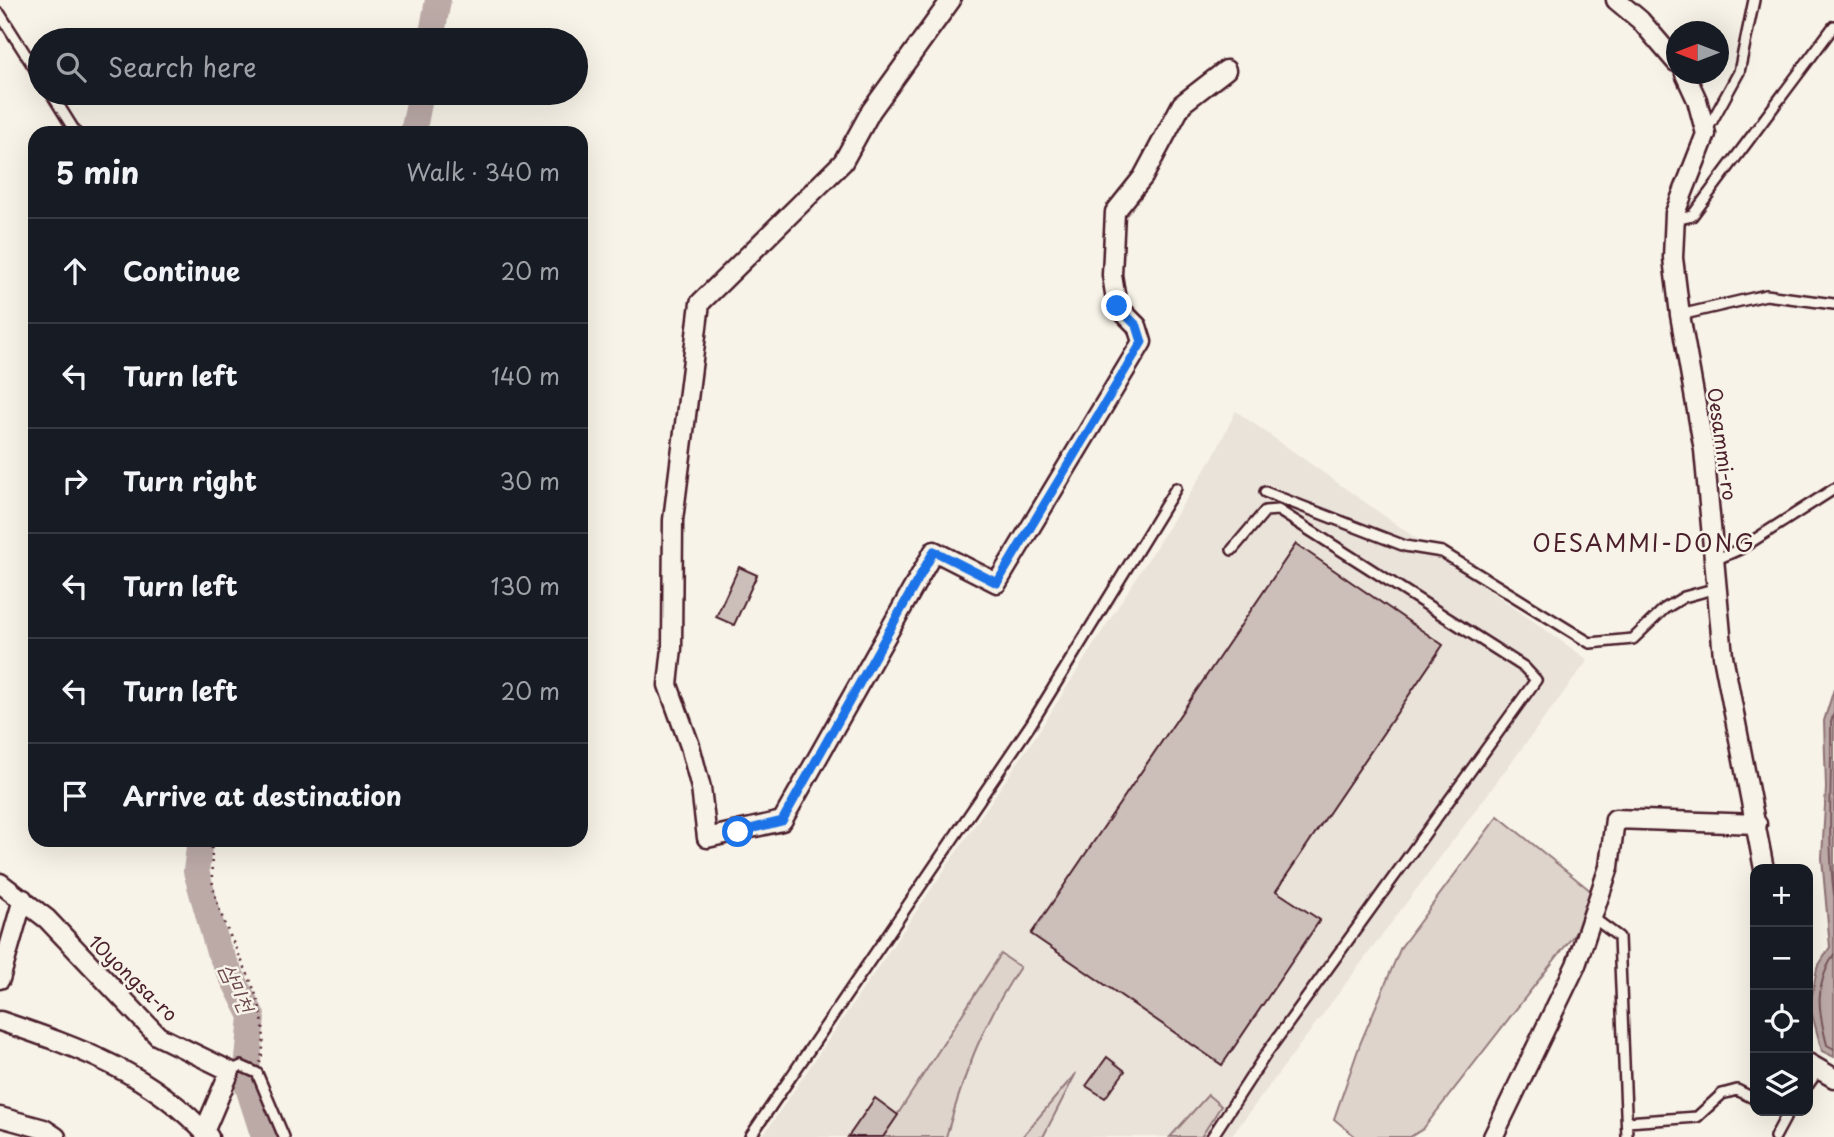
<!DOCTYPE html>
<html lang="en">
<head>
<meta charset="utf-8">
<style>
  body { margin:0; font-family:"Playpen Sans","Poor Story",sans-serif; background:#20242c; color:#f1f3f6 }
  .controls { position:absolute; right:21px; bottom:21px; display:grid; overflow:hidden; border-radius:14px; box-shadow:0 7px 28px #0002 }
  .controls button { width:63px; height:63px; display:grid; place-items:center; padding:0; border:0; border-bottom:2px solid #363941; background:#171b24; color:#f1f3f6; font:35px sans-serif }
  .compass { position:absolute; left:1666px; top:21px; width:63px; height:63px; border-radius:50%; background:#171b24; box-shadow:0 7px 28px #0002; rotate:270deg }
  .stop { position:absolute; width:21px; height:21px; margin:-16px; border:5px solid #1a73e8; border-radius:50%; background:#fff }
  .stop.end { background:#1a73e8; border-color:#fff; box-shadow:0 2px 7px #0008 }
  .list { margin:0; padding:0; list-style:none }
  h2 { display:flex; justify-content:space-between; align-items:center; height:91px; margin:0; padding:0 28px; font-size:30px }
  h2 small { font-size:23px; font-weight:400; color:#9ea1a6 }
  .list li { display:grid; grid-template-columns:46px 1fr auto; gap:21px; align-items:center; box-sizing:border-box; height:105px; padding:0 28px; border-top:2px solid #363941 }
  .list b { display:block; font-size:26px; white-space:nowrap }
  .list em { font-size:23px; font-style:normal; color:#9ea1a6 }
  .icon { flex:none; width:38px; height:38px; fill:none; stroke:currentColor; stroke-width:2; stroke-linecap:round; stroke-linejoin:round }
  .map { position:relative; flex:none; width:1834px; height:1137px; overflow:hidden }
  .search { position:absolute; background:#171b24; box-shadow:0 7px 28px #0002; left:28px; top:28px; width:560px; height:77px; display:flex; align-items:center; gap:18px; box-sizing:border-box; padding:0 24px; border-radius:38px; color:#9ea1a6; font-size:26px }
  .panel { position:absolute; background:#171b24; box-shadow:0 7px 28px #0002; left:28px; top:126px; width:560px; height:721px; border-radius:21px }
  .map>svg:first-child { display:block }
  .built { fill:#eae3da }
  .green { fill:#ded4cc; stroke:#947a7c; stroke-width:2 }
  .water { fill:#bcaaa7; stroke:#8e7275; stroke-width:2 }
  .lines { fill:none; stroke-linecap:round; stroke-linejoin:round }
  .shore { stroke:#78575d; stroke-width:2 }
  .river { stroke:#bcaaa7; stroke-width:26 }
  .building { fill:#ccbfb9; stroke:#4a1f2b; stroke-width:2 }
  .service-casing { stroke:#4a1f2b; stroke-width:14 }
  .minor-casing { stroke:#4a1f2b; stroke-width:23 }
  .path { stroke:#4a1f2b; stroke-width:2.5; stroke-dasharray:2 5; stroke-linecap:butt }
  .service { stroke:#f7f3e8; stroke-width:9 }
  .minor { stroke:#f7f3e8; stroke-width:18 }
  .route { stroke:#1a73e8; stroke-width:9 }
  .labels { text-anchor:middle; stroke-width:5; stroke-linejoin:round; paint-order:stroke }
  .street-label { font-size:19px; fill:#4a1f2b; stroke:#f7f3e8 }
  .water-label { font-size:21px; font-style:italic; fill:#6c4950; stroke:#f7f3e8 }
  .quarter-label { font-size:23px; letter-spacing:2px; fill:#4a1f2b; stroke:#f7f3e8 }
</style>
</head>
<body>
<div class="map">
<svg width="1834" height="1137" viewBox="0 0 1834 1137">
  <rect width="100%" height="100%" fill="#f7f3e8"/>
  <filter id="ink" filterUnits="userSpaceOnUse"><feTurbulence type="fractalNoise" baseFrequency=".0143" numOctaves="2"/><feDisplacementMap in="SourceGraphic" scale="14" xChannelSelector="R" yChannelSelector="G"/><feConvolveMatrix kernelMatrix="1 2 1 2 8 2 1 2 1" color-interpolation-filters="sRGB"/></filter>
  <g filter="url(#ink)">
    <!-- built -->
    <path class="built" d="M1236,411L1588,660L1231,1137H762L1037,734L1213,457Z"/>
    <!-- green -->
    <path class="green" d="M1498,816L1591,891L1580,927L1423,1129L1410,1137H1356L1334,1119L1360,1044L1401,947Z
      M1001,954L1020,967C982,1024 965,1072 946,1137H883Z
      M1076,1073L1043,1137H1022Z
      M1208,1095L1221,1106L1201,1137H1170Z"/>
    <!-- water -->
    <path class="water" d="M1834,689V1057L1822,1051L1810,1007L1817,968L1830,947L1822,858L1826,788L1824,721Z"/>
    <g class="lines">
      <!-- shore -->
      <path class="shore" d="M1834,713L1831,722C1832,780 1827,838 1834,895
        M1834,954C1814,987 1818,1010 1827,1045L1834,1049"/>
      <!-- river -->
      <path class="river" d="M431,40L438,0
        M413,133L421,93
        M200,840L196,871L218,949L252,1016L246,1081L264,1137"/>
    </g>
    <!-- building -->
    <path class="building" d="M1296,544L1443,645L1276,891L1320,920L1222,1065L1031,934Z
      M739,567L757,575L734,625L716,617Z
      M1107,1057L1125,1071L1105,1098L1086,1086Z
      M875,1098L898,1115L883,1137H848Z"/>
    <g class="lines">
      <defs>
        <path id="service" d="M0,14L40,77
          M51,93L76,133
          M1706,132L1739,72L1754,0
          M1674,220L1692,216L1834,26
          M1680,315L1766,295L1834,304
          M1265,492L1405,546L1442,552L1590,643L1633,639L1664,609L1684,597L1717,588
          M1715,560L1740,549L1834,489
          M1592,917L1619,937L1627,1137
          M230,1071L241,1066L257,1073L284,1137
          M1808,1085L1818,1071
          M1627,1122L1697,1117L1722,1094L1737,1090L1755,1099
          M750,1137L1031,724L1176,488
          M1212,1137L1266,1054L1536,680L1524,667L1278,510L1265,511L1232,550
          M1775,1137L1789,1111"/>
        <path id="minor" d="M951,0L871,111L843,162L700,303L673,520L672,648L668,685L690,746L701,788L707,838L782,821L934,551L997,583L1142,342L1137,326L1117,306L1112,275L1115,212L1143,177L1182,104L1226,70
          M1616,0L1640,20L1676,62
          M1685,74L1697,100L1706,134L1675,213L1673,258L1680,315L1704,450L1723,656L1764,869
          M0,883L47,919L158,1036L230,1071L204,1132
          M0,979L23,899
          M0,1021C80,1048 151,1073 209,1137
          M1808,1063L1834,1078
          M0,1117L44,1129L56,1137
          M1493,1137L1576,965L1609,867L1615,819L1757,824"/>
      </defs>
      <!-- service casing -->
      <use href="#service" class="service-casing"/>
      <!-- minor casing -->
      <use href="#minor" class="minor-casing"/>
      <!-- path -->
      <path class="path" d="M212,840C212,858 210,877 215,894C229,952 277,1002 260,1063"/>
      <!-- service -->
      <use href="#service" class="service"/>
      <!-- minor -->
      <use href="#minor" class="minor"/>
    </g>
  </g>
  <g class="lines" filter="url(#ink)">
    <!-- route -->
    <path class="route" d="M738,832L782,821L934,551L997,583L1142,342L1137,326L1117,306"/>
  </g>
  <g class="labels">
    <!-- street labels -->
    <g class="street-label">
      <text transform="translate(1722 444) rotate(82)" y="7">Oesammi-ro</text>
      <text transform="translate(133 978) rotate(44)" y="7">10yongsa-ro</text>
    </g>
    <!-- water labels -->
    <g class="water-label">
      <text transform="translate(237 988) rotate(65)" y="7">삼미천</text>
    </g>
    <!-- quarter labels -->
    <g class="quarter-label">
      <text x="1644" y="552">OESAMMI-DONG</text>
    </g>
  </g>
</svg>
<div class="controls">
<button>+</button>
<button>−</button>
<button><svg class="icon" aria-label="locate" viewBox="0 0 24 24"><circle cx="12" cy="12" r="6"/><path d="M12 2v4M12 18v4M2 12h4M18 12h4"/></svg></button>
<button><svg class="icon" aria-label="layers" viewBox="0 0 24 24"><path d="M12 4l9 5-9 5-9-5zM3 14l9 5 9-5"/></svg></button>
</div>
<svg class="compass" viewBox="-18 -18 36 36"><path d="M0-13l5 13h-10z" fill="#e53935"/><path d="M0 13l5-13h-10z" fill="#9ea1a6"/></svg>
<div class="stop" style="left:738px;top:832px"></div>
<div class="stop end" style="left:1117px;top:306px"></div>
<div class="search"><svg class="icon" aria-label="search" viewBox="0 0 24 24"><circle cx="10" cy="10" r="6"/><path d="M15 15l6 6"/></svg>Search here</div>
<section class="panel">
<h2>5 min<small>Walk · 340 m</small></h2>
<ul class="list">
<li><svg class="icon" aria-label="ahead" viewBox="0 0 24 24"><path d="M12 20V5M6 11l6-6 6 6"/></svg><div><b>Continue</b></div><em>20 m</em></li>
<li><svg class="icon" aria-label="left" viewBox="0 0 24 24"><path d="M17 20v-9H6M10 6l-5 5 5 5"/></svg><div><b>Turn left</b></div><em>140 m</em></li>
<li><svg class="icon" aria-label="right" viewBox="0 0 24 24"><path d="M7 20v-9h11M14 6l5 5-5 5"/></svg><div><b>Turn right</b></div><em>30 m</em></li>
<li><svg class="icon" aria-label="left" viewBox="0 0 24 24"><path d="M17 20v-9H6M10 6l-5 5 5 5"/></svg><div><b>Turn left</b></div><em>130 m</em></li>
<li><svg class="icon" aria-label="left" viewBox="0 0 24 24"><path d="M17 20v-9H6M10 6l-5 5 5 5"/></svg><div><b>Turn left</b></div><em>20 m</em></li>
<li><svg class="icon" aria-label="arrive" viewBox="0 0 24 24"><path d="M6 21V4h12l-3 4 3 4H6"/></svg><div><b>Arrive at destination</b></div></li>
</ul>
</section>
</div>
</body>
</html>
